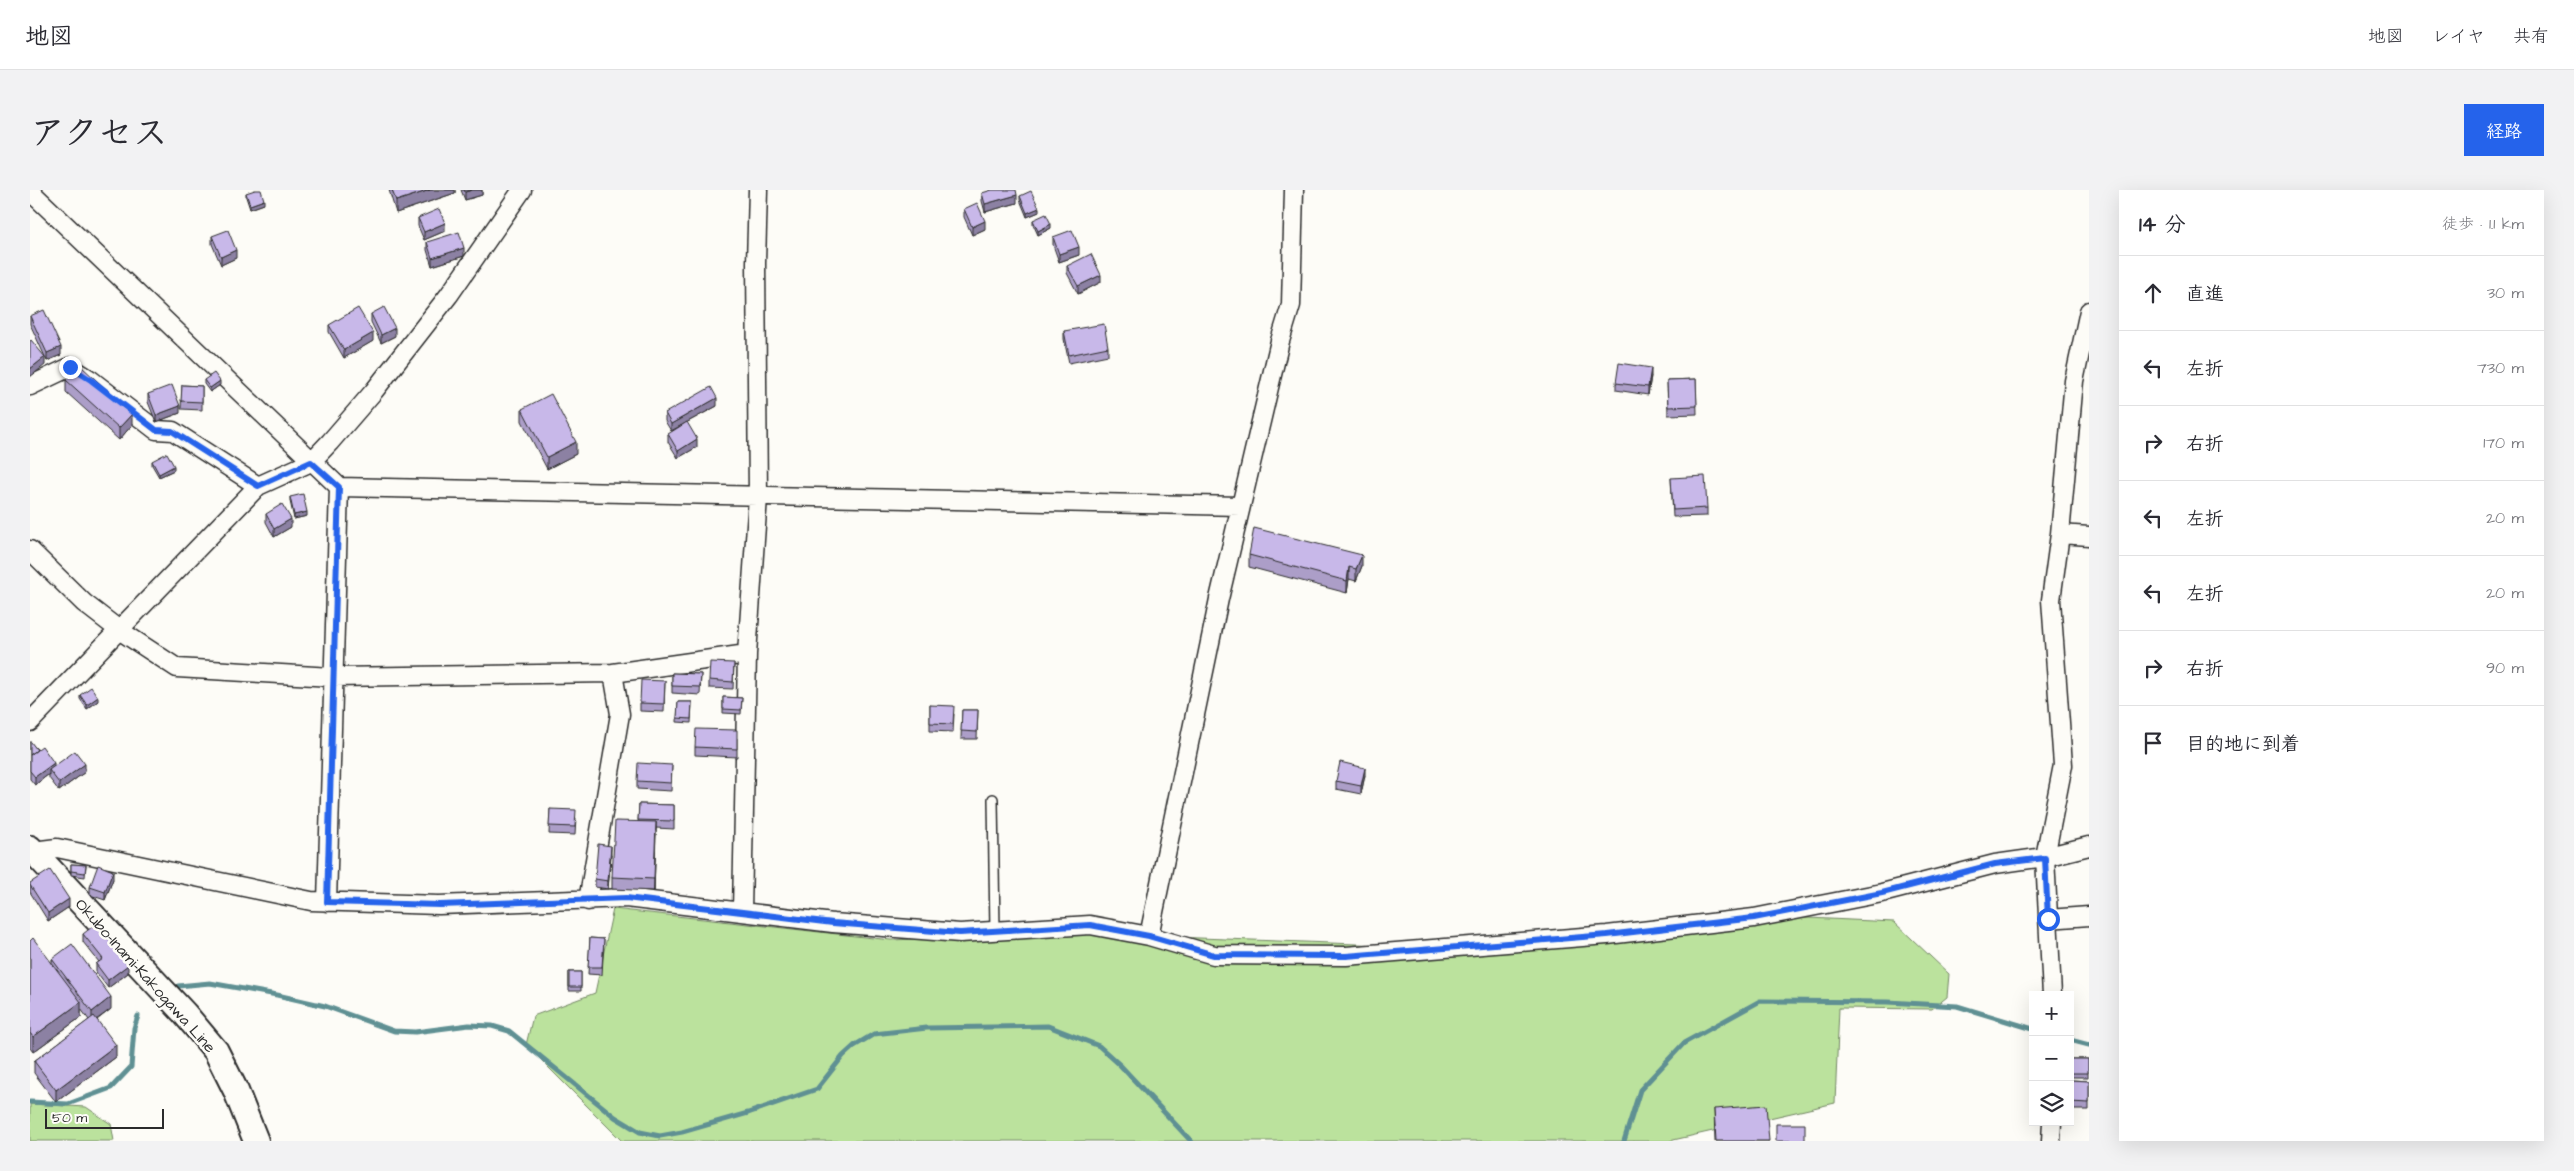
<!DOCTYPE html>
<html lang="ja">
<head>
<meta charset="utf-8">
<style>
  body { margin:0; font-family:"Architects Daughter","Klee One",sans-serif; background:#f2f2f3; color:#2b2b33 }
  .controls { position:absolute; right:15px; bottom:15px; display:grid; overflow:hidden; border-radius:0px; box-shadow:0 5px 20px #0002 }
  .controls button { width:45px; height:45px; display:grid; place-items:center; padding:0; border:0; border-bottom:1px solid #e1e1e2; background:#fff; color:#2b2b33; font:25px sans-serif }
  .scale { position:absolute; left:15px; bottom:12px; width:119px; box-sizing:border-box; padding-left:5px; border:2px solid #2b2b2b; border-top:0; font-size:14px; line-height:18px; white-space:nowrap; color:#2b2b2b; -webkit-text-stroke:4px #fdfcf7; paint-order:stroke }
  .stop { position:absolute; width:15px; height:15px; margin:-11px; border:4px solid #2563eb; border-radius:50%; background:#fff }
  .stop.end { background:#2563eb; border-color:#fff; box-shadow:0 1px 5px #0008 }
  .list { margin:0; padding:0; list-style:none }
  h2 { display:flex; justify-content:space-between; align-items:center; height:65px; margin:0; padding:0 20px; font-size:21px }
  h2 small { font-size:16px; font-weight:400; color:#7c7c81 }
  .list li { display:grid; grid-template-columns:32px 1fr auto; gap:15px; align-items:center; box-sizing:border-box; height:75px; padding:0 20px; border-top:1px solid #e1e1e2 }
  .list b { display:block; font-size:19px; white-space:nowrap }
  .list em { font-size:16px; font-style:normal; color:#7c7c81 }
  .icon { flex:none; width:28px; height:28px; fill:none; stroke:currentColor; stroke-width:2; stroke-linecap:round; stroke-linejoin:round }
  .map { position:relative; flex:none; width:2059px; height:951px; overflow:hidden; border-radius:0px }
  header { display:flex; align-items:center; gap:30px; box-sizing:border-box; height:70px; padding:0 25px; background:#fff; border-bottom:1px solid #e1e1e2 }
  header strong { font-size:24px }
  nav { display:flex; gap:28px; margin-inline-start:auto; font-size:18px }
  .intro { display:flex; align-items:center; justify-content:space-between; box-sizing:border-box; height:120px; padding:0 30px }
  h1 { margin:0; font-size:35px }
  .button { padding:12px 22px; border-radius:0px; background:#2563eb; color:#fff; font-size:18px; font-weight:700 }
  main { display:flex; gap:30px; padding:0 30px }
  aside { flex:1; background:#fff; border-radius:0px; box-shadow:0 5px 20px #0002 }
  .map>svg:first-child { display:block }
  .green { fill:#bbe29d; stroke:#738664 }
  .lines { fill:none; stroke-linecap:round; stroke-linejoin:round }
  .stream { stroke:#5f9093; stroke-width:5 }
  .lane-casing { stroke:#2b2b2b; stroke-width:12 }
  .street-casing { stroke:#2b2b2b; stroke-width:21 }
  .secondary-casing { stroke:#2b2b2b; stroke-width:28 }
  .lane { stroke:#fdfcf7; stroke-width:9 }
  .street { stroke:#fdfcf7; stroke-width:18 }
  .secondary { stroke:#fdfcf7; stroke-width:24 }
  .wall { fill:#ac9ec8; stroke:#2b2b2b }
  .shaded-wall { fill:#8c81a3; stroke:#2b2b2b }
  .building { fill:#c8b8e9; stroke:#2b2b2b }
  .route { stroke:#2563eb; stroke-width:6 }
  .labels { text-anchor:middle; stroke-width:5; stroke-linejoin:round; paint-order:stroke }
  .street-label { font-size:16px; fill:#2b2b2b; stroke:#fdfcf7 }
</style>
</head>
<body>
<header>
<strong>地図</strong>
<nav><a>地図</a><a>レイヤ</a><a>共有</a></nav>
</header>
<div class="intro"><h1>アクセス</h1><a class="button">経路</a></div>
<main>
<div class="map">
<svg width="2059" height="951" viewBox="0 0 2059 951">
  <rect width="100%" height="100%" fill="#fdfcf7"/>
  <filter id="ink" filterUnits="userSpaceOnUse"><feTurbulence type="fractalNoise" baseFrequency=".02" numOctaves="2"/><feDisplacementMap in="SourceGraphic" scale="10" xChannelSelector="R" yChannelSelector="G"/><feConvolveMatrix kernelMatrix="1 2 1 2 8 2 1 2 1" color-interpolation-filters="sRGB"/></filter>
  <g filter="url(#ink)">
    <!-- green -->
    <path class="green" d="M583,719L861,750L1039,743L1457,759L1734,726L1864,732L1919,784L1917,807L1902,819L1809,818L1805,913L1639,951H592L496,855L503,826L565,803Z
      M0,914L56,917L81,934L84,951H0Z"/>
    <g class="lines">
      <!-- stream -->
      <path class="stream" d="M148,796L180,793L247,805L295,816L364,841L385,842L439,835L462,836L479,841L585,927L610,942L630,946L652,942L718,923L787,899L813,866L824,856L844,844L897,838L1018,836L1069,856L1090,875L1161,951
        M2040,850L2059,855
        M0,912L38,914L81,898L101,877L104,838L108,826
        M1594,951L1610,900L1654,853L1730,811L1858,812L1927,816L2003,839"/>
      <defs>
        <path id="lane" d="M963,609L965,741"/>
        <path id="street" d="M0,1L309,297L1211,316
          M0,196L40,177L61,190L126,240L143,241L228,296
          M2030,344L2059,346
          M0,360L54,413L89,440L147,478L302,487L583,483L590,524L558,711
          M583,483L717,464
          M0,532L228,296L281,272L300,252L344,201L419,105L492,0
          M3,661L27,658L281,711L409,715L596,708L803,733L930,743L1060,735L1119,746L1184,765L1316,766L1577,745L1724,728L1852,703L1965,674L2015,667L2059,656
          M297,712L309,297
          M712,722L717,464L728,307L726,73L728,0
          M2018,729L2059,726
          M1119,746L1189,409L1250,151L1261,115L1264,0
          M2022,805L2015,667L2033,575L2021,410L2030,344L2044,191L2059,121
          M2021,951L2022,932"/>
        <path id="secondary" d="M0,658L155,824L186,861L206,901L226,951"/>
      </defs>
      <!-- lane casing -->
      <use href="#lane" class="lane-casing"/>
      <!-- street casing -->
      <use href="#street" class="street-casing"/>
      <!-- secondary casing -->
      <use href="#secondary" class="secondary-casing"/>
      <!-- lane -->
      <use href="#lane" class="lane"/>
      <!-- street -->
      <use href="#street" class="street"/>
      <!-- secondary -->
      <use href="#secondary" class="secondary"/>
    </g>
    <!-- wall -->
    <path class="wall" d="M359,0H425V3L366,23Z
      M431,0H452V5L435,10Z
      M216,3L234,14L220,19L216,7Z
      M952,3L987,13L955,22L952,11Z
      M990,6L1009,22L997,27L990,10Z
      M934,19L955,39L942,45L934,27Z
      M388,28L415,41L394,50L388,36Z
      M1003,30L1021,38L1008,45L1003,34Z
      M182,46L206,68L191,75L182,54Z
      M1023,47L1049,65L1029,72L1023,55Z
      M397,52L434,66L402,76L397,60Z
      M1037,76L1071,92L1048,104L1037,83Z
      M341,124L365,146L351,153L341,132Z
      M0,126L31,165L17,171L0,134Z
      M299,135L343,151L314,168L299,142Z
      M1034,141L1078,157V165L1039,173L1034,149Z
      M1621,186L1618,205L1586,200V193Z
      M1666,189L1667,224L1638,225L1637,190Z
      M36,190L102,235L89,250L36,202Z
      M174,190L190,195L180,202L174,194Z
      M152,195L172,196V220L151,219Z
      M118,204L150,223L126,232L118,212Z
      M687,216L641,241L635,231V223Z
      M492,219L546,264L517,279L492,231Z
      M638,244L667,257L648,268L638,252Z
      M122,271L144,280L129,287L122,275Z
      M1641,288L1677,318V326L1643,327Z
      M260,307L277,326L264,329L260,311Z
      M236,324L261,337L244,347L236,332Z
      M1219,365L1332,376L1326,391L1319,389L1317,403L1219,377Z
      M704,473L703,499L679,498V490Z
      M642,483L671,484L670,505L642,503Z
      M635,491L634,522L610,521V513Z
      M50,505L68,511L57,519L50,509Z
      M693,507L712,508L711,524L693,523Z
      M648,512H662L661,533L647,532Z
      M900,515L924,524L923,542L900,541Z
      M932,520H948L947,549H931Z
      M707,548V567L665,565V557Z
      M0,552L24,576L55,582L29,601L19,588V584L5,595L0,589Z
      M642,575L641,601L607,599V591Z
      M1335,585L1331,604L1306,599V591Z
      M609,614L644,615V639L626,638L624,701L582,699V687L608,632Z
      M520,619L546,628L545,645L519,644Z
      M581,664L578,699L565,697V689Z
      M41,674L56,675L55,687L41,685Z
      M83,689L75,710L60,705V697Z
      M0,693L39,717L18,731L0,702Z
      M53,744L98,783L78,798L66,782V774L69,772L53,752Z
      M560,748L574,749L572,785L558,784Z
      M0,751L22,774V769L81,819L67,830L86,867L26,912L4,883V871L59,830L51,819V827L3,862L0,858Z
      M539,782H551V801H539Z
      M2040,869H2058V887H2040Z
      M2041,890L2059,891V920H2040Z
      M1684,919L1739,951H1685Z"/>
    <!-- shaded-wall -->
    <path class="shaded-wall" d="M400,0H425V3L366,23V11Z
      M442,0H452V5L435,10V2Z
      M987,5V13L955,22V14Z
      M234,10V14L220,19V15Z
      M1009,18V22L997,27V23Z
      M955,31V39L942,45V37Z
      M415,33V41L394,50V42Z
      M1021,34V38L1008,45V41Z
      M1049,57V65L1029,72V64Z
      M434,58V66L402,76V68Z
      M206,60V68L191,75V67Z
      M1071,85V92L1048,104V96Z
      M365,138V146L351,153V145Z
      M343,143V151L314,168V160Z
      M31,157V165L17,171V163Z
      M15,167V175L0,187V179Z
      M1621,178V186L1618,205V197Z
      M190,191V195L180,202V198Z
      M687,208V216L641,241V234Z
      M150,216V223L126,232V225Z
      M102,224V235L89,250V238Z
      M667,249V257L648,268V261Z
      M546,252V264L517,279V267Z
      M144,276V280L129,287V284Z
      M277,322V326L264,329V325Z
      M261,329V337L244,347V339Z
      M1332,365V376L1326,391V379Z
      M1319,377V389L1317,403V391Z
      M68,507V511L57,519V515Z
      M24,573V580H19V584L5,595V587Z
      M55,574V582L29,601V593Z
      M1335,578V585L1331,604V596Z
      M626,632V644L624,701V689Z
      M581,656V664L578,699V691Z
      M83,681V689L75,710V702Z
      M39,709V717L18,731V723Z
      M98,775V783L78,798V790Z
      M81,807V819L62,833V822Z
      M51,812V827L3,862V847Z
      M86,855V867L26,912V900Z"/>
    <!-- building -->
    <path class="building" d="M225,0H231L234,10L220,15L216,3Z
      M362,0H400L366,11Z
      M434,0H442L435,2Z
      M962,0H986L987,5L955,14L952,3Z
      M1001,1L1009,18L997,23L990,6Z
      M947,13L955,31L942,37L934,19Z
      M409,19L415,33L394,42L388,28Z
      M1016,24L1021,34L1008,41L1003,30Z
      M198,40L206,60L191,67L182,46Z
      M1042,40L1049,57L1029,64L1023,47Z
      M429,42L434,58L402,68L397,52Z
      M1061,64L1071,85L1048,96L1037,76Z
      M354,117L365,138L351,145L341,124Z
      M328,118L343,143L314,160L299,135Z
      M14,120L31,157L17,163L0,126Z
      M1074,134L1078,157L1039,165L1034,141Z
      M1,150L15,167L0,179V151Z
      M1589,173L1621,178L1618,197L1586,193Z
      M50,175L102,224L89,238L36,190Z
      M184,183L190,191L180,198L174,190Z
      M1666,189L1667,216L1638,217L1637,190Z
      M142,195L150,216L126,225L118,204Z
      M152,195L172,196V212L151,211Z
      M681,197L687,208L641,234L635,223Z
      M521,204L546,252L517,267L492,219Z
      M657,232L667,249L648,261L638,244Z
      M137,263L144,276L129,284L122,271Z
      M1675,286L1677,318L1643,320L1641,288Z
      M273,304L277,322L264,325L260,307Z
      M252,314L261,329L244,339L236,324Z
      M1224,338L1332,365L1326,379L1319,377L1317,391L1219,365Z
      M680,472L704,473L703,492L679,490Z
      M642,483L671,484L670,497L642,496Z
      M611,490L635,491L634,514L610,513Z
      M61,497L68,507L57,515L50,505Z
      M693,507L712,508L711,520L693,519Z
      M648,512H662L661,529L647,528Z
      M900,515L924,516L923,534L900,533Z
      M932,520H948L947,542L931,541Z
      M666,539L707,540V559L665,557Z
      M0,552H1L7,560L0,565Z
      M12,556L24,573L5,587L0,581V565Z
      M45,561L55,574L29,593L19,580Z
      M1310,572L1335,578L1331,596L1306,591Z
      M608,573L642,575L641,593L607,591Z
      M609,614L644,615V631L608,630Z
      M520,619L546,620L545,637L519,636Z
      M585,631L626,632L624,689L582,687Z
      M568,654L581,656L578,691L565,689Z
      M41,674L56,675L55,683L41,681Z
      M68,675L83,681L75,702L60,697Z
      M20,680L39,709L18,723L0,695V693Z
      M67,733L98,775L78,790L66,774L73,769L53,744Z
      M3,748L51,812L3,847L0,843V751Z
      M560,748L574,749L572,777H558Z
      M42,754L81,807L62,822L22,769Z
      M539,782H551V797H539Z
      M64,826L86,855L26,900L4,871Z
      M2040,869H2058V883H2040Z
      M2041,890L2059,891V913L2040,912Z
      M1736,915L1739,951H1686L1684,919Z
      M1746,934H1775V951H1746Z"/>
  </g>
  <g class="lines" filter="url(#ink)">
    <!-- route -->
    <path class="route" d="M40,177L61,190L126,240L142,241L228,296L281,272L309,297L297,712L410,715L596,708L803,733L930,743L1060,735L1119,746L1184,765L1316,766L1577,745L1724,728L1852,703L1965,674L2015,668L2018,729"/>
  </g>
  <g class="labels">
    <!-- street labels -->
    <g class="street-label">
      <text transform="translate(116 785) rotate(48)" y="6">Okubo-Inami-Kakogawa Line</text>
    </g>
  </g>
</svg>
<div class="controls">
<button>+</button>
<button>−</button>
<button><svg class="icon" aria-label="layers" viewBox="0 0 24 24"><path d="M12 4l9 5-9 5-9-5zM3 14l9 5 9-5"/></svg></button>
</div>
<div class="scale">50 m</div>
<div class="stop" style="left:2018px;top:729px"></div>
<div class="stop end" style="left:40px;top:177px"></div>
</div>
<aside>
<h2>14 分<small>徒歩 · 1.1 km</small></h2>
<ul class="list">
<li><svg class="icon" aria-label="ahead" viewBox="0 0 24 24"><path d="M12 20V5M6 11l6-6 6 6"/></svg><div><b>直進</b></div><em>30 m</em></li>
<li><svg class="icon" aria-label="left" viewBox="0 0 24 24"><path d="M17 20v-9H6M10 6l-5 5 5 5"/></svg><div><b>左折</b></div><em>730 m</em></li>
<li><svg class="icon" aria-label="right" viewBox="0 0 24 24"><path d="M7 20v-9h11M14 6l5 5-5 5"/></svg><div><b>右折</b></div><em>170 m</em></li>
<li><svg class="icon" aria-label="left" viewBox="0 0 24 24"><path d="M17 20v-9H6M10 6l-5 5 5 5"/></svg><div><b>左折</b></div><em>20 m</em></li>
<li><svg class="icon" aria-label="left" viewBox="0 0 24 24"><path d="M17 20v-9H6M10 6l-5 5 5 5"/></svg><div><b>左折</b></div><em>20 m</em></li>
<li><svg class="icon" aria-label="right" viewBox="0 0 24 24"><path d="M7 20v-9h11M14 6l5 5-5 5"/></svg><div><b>右折</b></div><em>90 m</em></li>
<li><svg class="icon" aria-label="arrive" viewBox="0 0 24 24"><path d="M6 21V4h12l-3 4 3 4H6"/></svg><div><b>目的地に到着</b></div></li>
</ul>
</aside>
</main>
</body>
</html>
